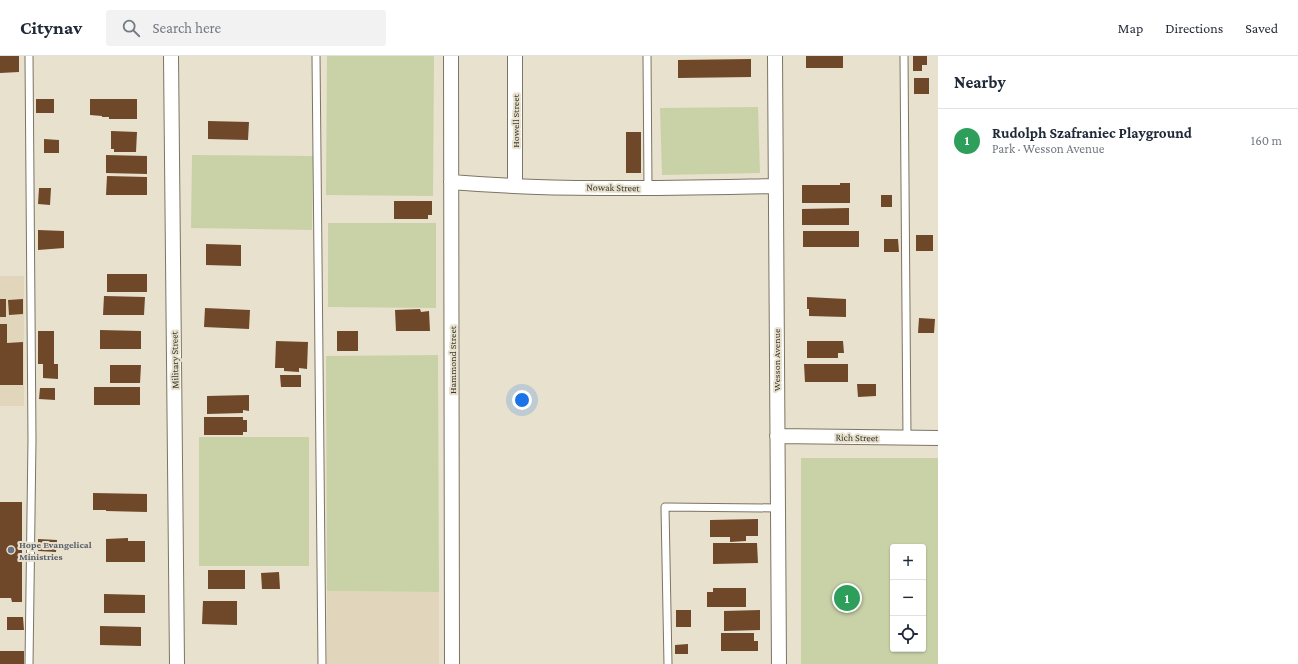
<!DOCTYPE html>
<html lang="en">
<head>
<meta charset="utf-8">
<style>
  body { margin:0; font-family:"Crimson Pro",serif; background:#f2f2f3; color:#1f2937 }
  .controls { position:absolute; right:12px; bottom:12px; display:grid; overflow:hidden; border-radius:4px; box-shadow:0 1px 3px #0004 }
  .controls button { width:36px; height:36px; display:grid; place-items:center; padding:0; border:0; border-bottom:1px solid #e0e1e3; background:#fff; color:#1f2937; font:20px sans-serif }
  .you { position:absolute; left:522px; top:344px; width:14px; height:14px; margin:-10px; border:3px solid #fff; border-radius:50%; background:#1a73e8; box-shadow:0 0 0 6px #1a73e833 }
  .badge { display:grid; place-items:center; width:26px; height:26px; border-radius:50%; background:#0b8043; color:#fff; font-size:13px; font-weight:700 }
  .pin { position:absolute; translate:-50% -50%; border:2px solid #fff; box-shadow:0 1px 4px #0006 }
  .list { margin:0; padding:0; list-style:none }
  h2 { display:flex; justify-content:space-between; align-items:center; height:52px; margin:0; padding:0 16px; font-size:17px }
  h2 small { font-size:13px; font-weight:400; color:#747a83 }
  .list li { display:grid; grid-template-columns:26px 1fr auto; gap:12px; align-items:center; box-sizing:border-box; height:64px; padding:0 16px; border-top:1px solid #e0e1e3 }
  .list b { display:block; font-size:15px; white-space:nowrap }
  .list p { margin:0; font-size:13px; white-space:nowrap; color:#747a83 }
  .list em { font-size:13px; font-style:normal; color:#747a83 }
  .icon { flex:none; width:22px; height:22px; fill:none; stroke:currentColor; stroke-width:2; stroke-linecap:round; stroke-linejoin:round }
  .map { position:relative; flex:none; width:938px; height:608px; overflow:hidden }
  header { display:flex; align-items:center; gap:24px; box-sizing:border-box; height:56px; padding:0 20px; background:#fff; border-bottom:1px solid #e0e1e3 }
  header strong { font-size:19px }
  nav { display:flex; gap:22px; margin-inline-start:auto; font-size:14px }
  .search { width:280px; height:36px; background:#f2f2f3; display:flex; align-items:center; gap:10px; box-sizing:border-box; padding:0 14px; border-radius:4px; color:#747a83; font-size:15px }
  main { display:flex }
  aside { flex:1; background:#fff }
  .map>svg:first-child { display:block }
  .built { fill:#e1d6bc }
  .green { fill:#c9d2a7; fill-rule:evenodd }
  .building { fill:#6f4729 }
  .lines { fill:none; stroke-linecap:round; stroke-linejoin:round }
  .service-casing { stroke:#7c7564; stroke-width:9 }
  .minor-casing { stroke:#7c7564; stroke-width:16 }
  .service { stroke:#fff; stroke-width:7 }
  .minor { stroke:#fff; stroke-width:14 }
  .worship-dot { fill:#6b7280; stroke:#e8e1cd; stroke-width:1.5 }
  .labels { text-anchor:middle; stroke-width:4; stroke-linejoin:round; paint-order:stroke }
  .street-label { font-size:10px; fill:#3a372f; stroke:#e8e1cd }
  .worship-label { font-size:10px; font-weight:bold; fill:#5b616d; stroke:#e8e1cd; text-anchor:start }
</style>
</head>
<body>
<header>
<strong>Citynav</strong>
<div class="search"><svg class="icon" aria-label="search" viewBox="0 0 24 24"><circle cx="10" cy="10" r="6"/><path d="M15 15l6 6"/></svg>Search here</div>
<nav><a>Map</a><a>Directions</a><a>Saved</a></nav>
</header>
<main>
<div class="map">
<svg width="938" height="608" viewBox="0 0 938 608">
  <rect width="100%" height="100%" fill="#e8e1cd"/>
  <!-- built -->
  <path class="built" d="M0,220H24V350H0Z
    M327,535L439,536V608H327Z"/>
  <!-- green -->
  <path class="green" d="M327,0H434L433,140L326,139Z
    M758,51L760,117L662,119L660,52Z
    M192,99L313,100L312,174L191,172Z
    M328,167H436V252L328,251Z
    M438,299L439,536L327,535L326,300Z
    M199,381H309V510H199Z
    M801,402H938V608H801ZM893,491H923V593H893Z"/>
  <!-- building -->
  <path class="building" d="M0,0H19V16L0,17Z
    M806,0H843V12H806Z
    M913,0H927V9H922V15H913Z
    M751,3V21L678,22V4Z
    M914,22H929V38H914Z
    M36,43H54V57H36Z
    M90,43H137V63H109V61H102V60L90,59Z
    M208,65L249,66L248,84L208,83Z
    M111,75L137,76L136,96H114V93H111Z
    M626,76H641V117H626Z
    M44,83L59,84V97H44Z
    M106,99L147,100V118L106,117Z
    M107,120L147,121V139H106Z
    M840,127H850V147H802V129H840Z
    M39,132H51L50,149L38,148Z
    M881,139H892V151H881Z
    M394,145H432V159H428V163H394Z
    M849,152V169H802V153Z
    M38,174L64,175V192L38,194Z
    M803,175H859V191H803Z
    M916,179H933V195H916Z
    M884,183H898L899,196H884Z
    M206,188L241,189V210L206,209Z
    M107,218H147V236H107Z
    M104,240L145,241L144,259H103Z
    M807,241L846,243V261L809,260V253H807Z
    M0,243H6V261H0Z
    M23,243V258L9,259L8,244Z
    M205,252L250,254L249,273L204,271Z
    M420,253L421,256L429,255L430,275H396L395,254Z
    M919,262L935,263L934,277H918Z
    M0,268H7V287L23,286V329H0Z
    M100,274L141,275V293H100Z
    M38,275H54V308H58V323L43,322V308H38Z
    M337,275H358V295H337Z
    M276,285L308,286L307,313L299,312V316L284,315V312H275Z
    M807,285H843L844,297H838V302H807Z
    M804,308H848V326H805Z
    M110,309H141L140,327H110Z
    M280,319H301V331H281Z
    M857,328H876V340L858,341Z
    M94,331H140V349H94Z
    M40,332H55V344L39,343Z
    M249,339V355L243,354V357L207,358V340Z
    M204,361H243V364H247V376H243V379H204Z
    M93,437L147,438V456L106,455V454H93Z
    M0,446H22V546H12L11,542H0Z
    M758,463V480H746V485L730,486V481H710V464Z
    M128,482V485H145V506H106V483Z
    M38,483L57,484L56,496L38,495Z
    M713,487H757L758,507L713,508Z
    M208,514H245V533H208Z
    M279,516L280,533H262L261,517Z
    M713,532H746V551H707V536H713Z
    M104,538L145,539V557H104Z
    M203,545H237V569L202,568Z
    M676,554H691V571H676Z
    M760,554V574L724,575V555Z
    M7,561H23L24,574H7Z
    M100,570L141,571V590L100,589Z
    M721,577H754V585H758V595H721Z
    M688,588V598H675V589Z
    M0,595H24V608H0Z"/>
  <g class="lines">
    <defs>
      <path id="service" d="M29,0L32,383L29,608
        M316,0L322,608
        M647,0L648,132
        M904,0L907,382
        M668,608L665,451L777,452"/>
      <path id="minor" d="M171,0L177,608
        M451,0L452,608
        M515,0V130
        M775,0L779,608
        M451,126C559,135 667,132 775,130
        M777,380L938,382"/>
    </defs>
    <!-- service casing -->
    <use href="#service" class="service-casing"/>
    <!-- minor casing -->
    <use href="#minor" class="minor-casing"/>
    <!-- service -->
    <use href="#service" class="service"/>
    <!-- minor -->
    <use href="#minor" class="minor"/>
  </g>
  <!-- markers -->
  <circle class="worship-dot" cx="11" cy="494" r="4"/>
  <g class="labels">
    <!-- street labels -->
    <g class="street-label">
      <text transform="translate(515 65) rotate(-90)" y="4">Howell Street</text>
      <text transform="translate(613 131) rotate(1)" y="4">Nowak Street</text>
      <text transform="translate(174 304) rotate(-91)" y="4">Military Street</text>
      <text transform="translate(452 304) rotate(-90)" y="4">Hammond Street</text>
      <text transform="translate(776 304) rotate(-90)" y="4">Wesson Avenue</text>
      <text transform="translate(857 381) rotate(1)" y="4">Rich Street</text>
    </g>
    <!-- worship labels -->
    <g class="worship-label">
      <text x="19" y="492">Hope Evangelical<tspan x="19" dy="12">Ministries</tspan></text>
    </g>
  </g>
</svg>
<div class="controls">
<button>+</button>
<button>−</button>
<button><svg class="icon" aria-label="locate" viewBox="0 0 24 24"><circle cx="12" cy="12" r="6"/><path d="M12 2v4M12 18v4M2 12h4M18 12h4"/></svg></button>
</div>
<div class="you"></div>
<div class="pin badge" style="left:847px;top:542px;background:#2e9e5b">1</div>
</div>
<aside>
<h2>Nearby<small></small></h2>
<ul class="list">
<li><span class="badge" style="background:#2e9e5b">1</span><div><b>Rudolph Szafraniec Playground</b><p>Park · Wesson Avenue</p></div><em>160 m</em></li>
</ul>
</aside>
</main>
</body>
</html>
